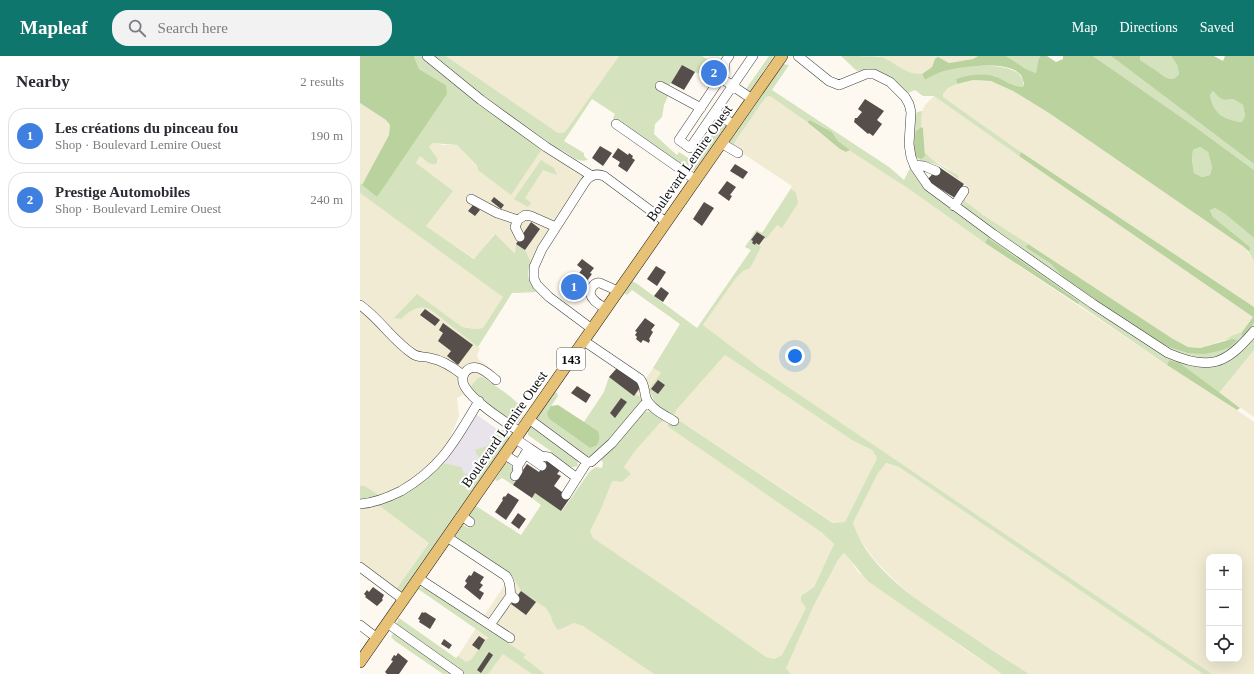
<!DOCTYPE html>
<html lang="en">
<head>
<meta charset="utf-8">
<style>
  body { margin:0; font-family:"Times New Roman",serif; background:#f2f2f3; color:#2b2b33 }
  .controls { position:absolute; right:12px; bottom:12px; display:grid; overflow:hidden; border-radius:8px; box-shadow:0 4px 16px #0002 }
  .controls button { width:36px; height:36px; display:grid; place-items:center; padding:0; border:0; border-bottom:1px solid #e1e1e2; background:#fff; color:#2b2b33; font:20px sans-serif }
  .you { position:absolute; left:435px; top:300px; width:14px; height:14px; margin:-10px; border:3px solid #fff; border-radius:50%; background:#1a73e8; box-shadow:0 0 0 6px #1a73e833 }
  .badge { display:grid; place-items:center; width:26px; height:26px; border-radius:50%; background:#0f766e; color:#fff; font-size:13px; font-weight:700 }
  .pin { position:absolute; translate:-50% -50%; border:2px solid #fff; box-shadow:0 1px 4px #0006 }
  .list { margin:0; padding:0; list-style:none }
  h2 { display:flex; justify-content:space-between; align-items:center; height:52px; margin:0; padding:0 16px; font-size:17px }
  h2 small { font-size:13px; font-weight:400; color:#7c7c81 }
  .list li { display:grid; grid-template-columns:26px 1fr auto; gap:12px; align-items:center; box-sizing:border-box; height:56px; margin:0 8px 8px; padding:0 8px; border:1px solid #e1e1e2; border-radius:16px }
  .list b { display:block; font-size:15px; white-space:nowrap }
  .list p { margin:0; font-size:13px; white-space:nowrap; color:#7c7c81 }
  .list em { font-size:13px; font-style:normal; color:#7c7c81 }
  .icon { flex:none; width:22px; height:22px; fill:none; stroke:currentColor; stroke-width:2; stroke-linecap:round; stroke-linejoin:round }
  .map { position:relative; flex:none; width:894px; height:618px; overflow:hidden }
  header { display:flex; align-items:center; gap:24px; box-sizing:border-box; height:56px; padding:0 20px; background:#0f766e; color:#fff }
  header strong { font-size:19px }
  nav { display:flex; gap:22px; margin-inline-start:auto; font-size:14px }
  .search { width:280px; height:36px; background:#f2f2f3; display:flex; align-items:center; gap:10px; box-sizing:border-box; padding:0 14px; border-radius:16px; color:#7c7c81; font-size:15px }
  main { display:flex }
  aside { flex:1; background:#fff }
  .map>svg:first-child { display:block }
  .industrial { fill:#e9e3eb }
  .farmland { fill:#f0ebd2; fill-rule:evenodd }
  .green { fill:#d4e3bd; fill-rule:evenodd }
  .forest { fill:#bad29e; fill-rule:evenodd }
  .building { fill:#554e4b }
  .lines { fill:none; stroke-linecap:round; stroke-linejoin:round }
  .minor-casing { stroke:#404040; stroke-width:10 }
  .major-casing { stroke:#1e1e1e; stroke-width:12 }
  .minor { stroke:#fff; stroke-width:9 }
  .major { stroke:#e7c175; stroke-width:11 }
  .labels { text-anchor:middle; stroke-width:4; stroke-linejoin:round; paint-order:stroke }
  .shield { fill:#fff; stroke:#565656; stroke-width:1 }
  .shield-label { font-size:13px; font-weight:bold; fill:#0d0d0d }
  .street-label { font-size:14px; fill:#0d0d0d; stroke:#fff }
</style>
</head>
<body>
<header>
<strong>Mapleaf</strong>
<div class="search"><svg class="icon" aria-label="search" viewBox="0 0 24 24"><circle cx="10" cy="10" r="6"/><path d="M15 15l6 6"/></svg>Search here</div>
<nav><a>Map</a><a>Directions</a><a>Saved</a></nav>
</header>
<main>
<aside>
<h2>Nearby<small>2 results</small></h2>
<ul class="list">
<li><span class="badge" style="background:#3f7fe0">1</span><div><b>Les créations du pinceau fou</b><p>Shop · Boulevard Lemire Ouest</p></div><em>190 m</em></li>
<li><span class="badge" style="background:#3f7fe0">2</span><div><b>Prestige Automobiles</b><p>Shop · Boulevard Lemire Ouest</p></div><em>240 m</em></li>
</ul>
</aside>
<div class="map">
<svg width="894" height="618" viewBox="0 0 894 618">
  <rect width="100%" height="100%" fill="#fdf9f0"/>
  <!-- industrial -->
  <path class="industrial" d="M116,358L138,374L127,390L120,393L117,399L122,405L116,415L110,418L104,417L100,411L84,407Z"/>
  <!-- farmland -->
  <path class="farmland" d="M86,0H259L205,76L198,77Z
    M520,0H618L613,3L589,7L578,2L575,4L572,11L562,18L555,19L546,16Z
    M613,24L631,25L653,35L689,57L884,191L894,205V251L661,96L583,41V38L588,32L597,28Z
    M410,40L447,66L458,76L486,96L490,94L549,133L625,187L807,309L848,334L894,366V618H852L400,312L343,269L376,222L383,215L390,212L392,194L385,191L396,174L402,177L432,130L379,95L374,89L376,84L406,41ZM849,501H879V603H849Z
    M574,40L659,100L893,261L882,276L873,279L865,284L839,292L828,291L813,283L623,159L605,145V142L609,132L598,123L599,120L581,108L572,104L567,100L565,96L563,72L561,71L562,55L565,49Z
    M0,47L26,64L30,69L29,79L2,129L0,127Z
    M72,87L85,89H97L117,111L182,93L225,120L177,193L169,210L167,221L170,229L176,236L152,237L134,178L115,203L66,170L56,107L60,100Z
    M0,137L144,241L123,272L115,273L104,271L122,284L118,291L120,292L117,299L118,303L135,316L134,330L122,321L118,322L111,330L112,334L97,342L99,360L86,391L66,414L49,427L22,441L5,430H0V253L23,275L28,269L19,259L0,244Z
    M232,283L233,286L239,291L286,322L293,312L330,338L365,299L492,384L512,394L517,402L485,466L474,467L314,361L298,358L224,366L244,336L249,321L258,310L231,293L226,292Z
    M894,294V361L859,337Z
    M305,364L309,367L307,370L461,476L474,488L454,531L445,537L441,545L446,552L422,599L414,603L406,601L319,540L233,482L230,475L232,469L242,451L251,428L253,425L262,426L270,418L264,411L275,395L300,367Z
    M525,407L539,411L843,618H669L559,546L530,520L514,503L498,481L493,467L518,417Z
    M17,448L69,487L37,532H31L0,508V453Z
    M484,497L490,503L498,516L606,594L642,618H431L425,612L454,549L478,504Z
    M153,516L205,551L202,571L214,567L223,570L294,618H185L163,601L144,598L172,618H86Z"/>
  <!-- green -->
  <path class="green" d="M54,0H86L198,77L205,76L259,0H342L355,8L353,11L350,10L344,20L335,16L322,9L309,30L299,26L297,31L305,35L308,40L304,49L302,61L295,68L294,78L309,92L317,99L319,96L333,105L361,66L365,68V71L335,114L330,115L253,62L255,58L232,43L204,85L224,97V100L228,104C215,107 212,99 201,94C195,92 189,92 182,93L151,139L118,114L117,110L97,89L72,87L69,91L77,102V107C70,111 66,104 60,100L56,107L93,135L66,170L114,203L135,178L155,198L156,188L165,194L171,206C166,218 168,226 176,236L152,237L118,291L70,253C58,249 51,254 41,263L34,262L57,238L102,271L115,273L123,272L143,241L0,137V127L17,141L86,29L59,13Z
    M409,0H414L392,32L390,35H387L386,33Z
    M481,0C489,0 515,0 522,1C536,7 546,19 562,18L565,24C569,22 574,19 579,17C598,10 641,5 658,17C662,20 664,26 663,31H656L635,20L596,23L597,28L588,32L583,38V41L661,96L659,100L574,40H563L555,34L548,37C532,23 521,10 497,15Z
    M646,0H680L678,5L676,17L666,13Z
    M733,0H751L894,108V114L834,70Z
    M780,0H811L817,9L819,18C811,29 802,18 794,13C789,10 785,7 780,4Z
    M423,8L429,9L412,34L529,111L544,124L550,112L559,126L567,134L773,279L844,310L894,279V294L859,337L820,307L809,304L807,309L718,248L720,246L714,242L629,183L625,187L549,133L492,96L478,85L472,76L450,64L447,66L410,40L406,41L376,84L374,89L369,86Z
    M853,35L865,44L873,43L883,49L885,60L882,66C878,65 872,66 868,64C858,61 852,49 850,39Z
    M562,55L561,71L556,75L565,100V96C569,104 590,114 599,120L598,123C592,119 586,114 580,110C573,106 562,107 557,102C550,94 553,66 557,56Z
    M840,91L848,96L852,111L850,119L842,121L834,117L832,104L833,94Z
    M181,104L194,112L197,119L183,114L165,142L171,147L168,151L154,143Z
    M431,133L436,137L438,147L422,172L417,169L406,183L397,176L391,184L393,185L392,187L395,189L396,187L401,191L390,212L383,215L376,222L343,269L400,312L852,618H843L539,411L526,407L518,417L493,467C508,515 563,548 602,574C624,589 646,603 669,618H642L509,526C500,517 493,506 484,497L478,504L454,549L426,612L431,618H294L223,570L214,567L198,574L193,567L191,560L186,552L161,535L153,521L95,481L103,469L108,472L113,463L109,461L116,450L161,479L181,449L172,442L175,437L202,455L230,415L236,411L242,412L243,406L240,403L283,356H290L298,358L297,350L289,333L301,317L293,312L320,268L272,234L267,239L264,237L272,225L276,227L337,272L391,194L385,191L396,175V174L402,177ZM365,299L492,384L512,394L517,402L485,466L473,467L314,361L316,354ZM305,364L309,367L307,370L461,476L474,488L454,531L441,540V545L446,552L422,599L414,603L406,601L319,540L233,482L230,475L242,451L251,428L253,425L262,426L271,418L264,411L275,395L300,367Z
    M605,142V145L623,159L668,188L665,191L691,208L710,229L604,154L602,148Z
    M855,152L865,158L894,182V205L888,195L891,194L889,190L853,161L850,153Z
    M894,267V271L874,294L848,305L818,299L789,282L809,291L827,297L872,283L865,284L873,279L882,276L881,279L883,280Z
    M122,321C133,329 161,344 164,358L158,367C146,365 120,343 112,334L111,330L118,322Z
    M249,321L274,340L275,338L283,343L279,353L236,400L229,401L223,399L177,365V362L195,336L197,337L198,340L191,350L189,363L230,392L236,390L238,375L224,366L244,336Z
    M173,370L217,403L218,410C208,414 200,405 192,399V396L168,379V374Z
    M138,374H145L149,382L40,538L31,532H37L69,487L17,448C40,436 65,425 84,407L101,411L104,417L110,418L116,415L122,405L117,399L115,394L127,390Z
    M148,407L154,412L151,418L155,427L153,429L142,422L137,425L135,424L145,408Z
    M0,430H5L22,441L0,444Z
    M60,531L69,534L166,599L163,601L185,618H172L143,598L128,618H102L36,568L39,562L96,602L98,600L106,606L111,604L125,584L129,582L58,533Z
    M34,576L95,618H83L35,585L31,581Z"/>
  <!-- forest -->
  <path class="forest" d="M0,0H54L59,13L86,29L87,38L17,141L2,129L29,79L30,69L26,64L0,47Z
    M618,0H646L666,13L676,17L678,5L680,0H687L696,6L703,3V0H733L834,70L894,114V182L865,158L855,152L850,154L853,161L889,190L891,194L888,195L884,191L689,57L653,35L631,25L613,24L597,28L596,23C609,19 624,16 637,21C646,25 653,31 663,31L664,27C663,25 662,21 661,19C648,3 596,11 579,17C574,19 569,22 565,24L562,18L572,11L575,3L578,1L589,7L613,3ZM840,91L848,96L852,111L850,119L842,121L834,117L832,104L833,94Z
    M751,0H780V4C785,7 789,10 794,13C802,18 811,29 819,18L817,9L811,0H854L863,5L865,0H894V108ZM853,35L860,42L865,44L873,43L883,49L885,60L882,66C863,64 854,58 850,39Z
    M450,64L472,76L478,85L490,94L486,96L480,93L447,66Z
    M561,71L563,72L565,100L561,103L556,101L554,90L556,75Z
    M661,96L894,251V267L883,280L881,279L882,276L893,261L659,100Z
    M628,182L714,242L720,246L718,248L625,187Z
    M668,188L813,283L828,291L840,292L872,283L877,284L870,291L859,295L844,298L827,297L809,291L789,282L710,229L691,208L665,191Z
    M809,304L820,307L880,352L877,354L807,309Z
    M198,349L238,375C240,382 240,385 236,390L230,392L189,363L187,357L191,350Z"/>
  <!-- building -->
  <path class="building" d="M322,9L335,16L324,34L311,27Z
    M351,10L359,16L353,26L344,20Z
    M505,43L524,55L517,64L522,68L513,80L509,77L508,78L494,66L495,62H497L502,56L498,53Z
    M240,90L252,97L243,110L232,102Z
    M258,92L268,99L269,97L273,100L272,102L275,104L267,116L258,110L260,106L252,101Z
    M375,108L388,116L383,123L370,115Z
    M579,111L604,128L595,142L574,129L573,130L567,124Z
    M367,125L376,131L370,139L372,140L369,145L358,137Z
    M134,141L144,149L141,153L131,145Z
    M344,146L354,152L342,170L333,163Z
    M113,149L120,154L115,160L108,155Z
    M171,166L180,173L165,194L156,188Z
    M397,176L405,181L399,189L396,187L395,189L392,187L393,185L391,184Z
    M222,203L234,212L230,217L232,218L223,230L221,229L216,235L209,231L210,229L206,226L210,220L215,223L222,213L217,209Z
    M296,210L306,216L297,230L287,223Z
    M301,231L309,237L303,246L294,240Z
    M65,253L80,264L75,270L60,259Z
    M285,262L295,269L291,274L293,276L289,283L290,284L289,287L283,284L281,287L276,283L277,281L275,279L277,276L275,275Z
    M83,267L113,289L98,309L87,300L91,295L78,285L83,277L79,274Z
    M257,312L281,330L274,340L249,321Z
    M298,324L305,329L298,338L291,333Z
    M217,330L231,339L226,347L211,337Z
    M261,342L267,346L255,362L250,357Z
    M187,404L201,413L197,418L201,420L194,430L210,442L201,455L175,437L172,442L153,429L167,408L179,416Z
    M148,437L159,444L146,464L135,456L143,444L142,443L144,440L145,441Z
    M158,457L166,463L159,473L151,467Z
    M114,515L124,521L120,527L123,529L119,534L124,537L120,544L104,531L107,527L105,525L109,519L111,520Z
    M13,531L24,539L22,543L23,544L17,550L5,541L6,540L4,538L7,534L9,536Z
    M161,535L176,546L166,559L151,548Z
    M62,556L64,557L65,556L76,563L70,573L59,566L60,564L58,563Z
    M119,580L125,584L119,594L112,589Z
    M84,583L92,589L89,593L81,588Z
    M129,596L133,599L121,617L117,614Z
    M38,597L48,605L39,618H27L25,616L33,605L31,604L34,599L36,600Z"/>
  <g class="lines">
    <defs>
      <path id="minor" d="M67,0L121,44L186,91L232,120
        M369,0L365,6L364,17L319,84L330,92L393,0
        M438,0L469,25L479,29L506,18H514L530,26L545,41L549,48L551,56L549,88L551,101L555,111L568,130L633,178L733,248L808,297C849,315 866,309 894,275
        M361,22L392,43
        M300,30L341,52
        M355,56L374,69
        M256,68L336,124
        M361,87L378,97
        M554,109L564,110L576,115
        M111,143L137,157L158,164
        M594,150L604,135
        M160,181L155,171L158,164L165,159L171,160L196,171
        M0,249C20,263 32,284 53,298C59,302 64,300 70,302C82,304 94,312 103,319
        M246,253C239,248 232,245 230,237C231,232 234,226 240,227L258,235
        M232,273L189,241L177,229L174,223V211L182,193L225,126C230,119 236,117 244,120L306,166
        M224,285L280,323C285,329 284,335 286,342C291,353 304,359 314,365
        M136,324C131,320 125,314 118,312C106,309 99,321 105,331C115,347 144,365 160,376
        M169,363L227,406L206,439
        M169,392L181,400L189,401L217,422
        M165,398L182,410
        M145,399L159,408L169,392L156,383
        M227,406H231L252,387L284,349L289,347
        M155,420L158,415L157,411L159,408
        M0,448C15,447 27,442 41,435C82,411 95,385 119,345
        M102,460L110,466
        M87,481L146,520C152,528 149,531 151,539L155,543
        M0,511L44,544
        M58,522L150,582
        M27,567L99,618
        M0,569L17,582
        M130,569L151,539"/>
      <path id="major" d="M0,606L422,0"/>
    </defs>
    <!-- minor casing -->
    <use href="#minor" class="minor-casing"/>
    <!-- major casing -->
    <use href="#major" class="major-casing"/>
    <!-- minor -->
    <use href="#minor" class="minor"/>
    <!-- major -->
    <use href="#major" class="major"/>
  </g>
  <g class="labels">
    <!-- shield labels -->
    <rect class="shield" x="197" y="292" width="28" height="22" rx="3"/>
    <g class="shield-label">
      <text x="211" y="308">143</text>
    </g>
    <!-- street labels -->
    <g class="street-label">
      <text transform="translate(329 107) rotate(-55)" y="5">Boulevard Lemire Ouest</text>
      <text transform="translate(144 373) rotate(-55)" y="5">Boulevard Lemire Ouest</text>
    </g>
  </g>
</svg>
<div class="controls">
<button>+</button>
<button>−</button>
<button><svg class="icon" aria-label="locate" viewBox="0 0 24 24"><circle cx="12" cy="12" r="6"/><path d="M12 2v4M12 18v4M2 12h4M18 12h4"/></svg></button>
</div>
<div class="you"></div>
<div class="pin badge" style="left:214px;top:231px;background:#3f7fe0">1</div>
<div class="pin badge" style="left:354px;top:17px;background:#3f7fe0">2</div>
</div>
</main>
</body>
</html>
